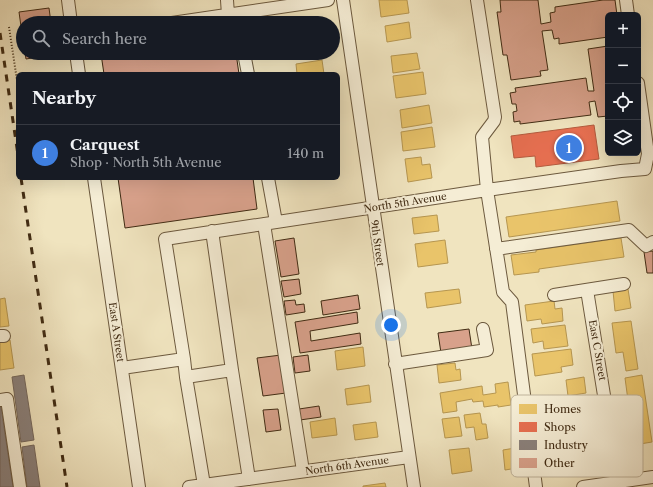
<!DOCTYPE html>
<html lang="en">
<head>
<meta charset="utf-8">
<style>
  body { margin:0; font-family:"Libre Caslon Text",serif; background:#242831; color:#f1f3f6 }
  .controls { position:absolute; right:12px; top:12px; display:grid; overflow:hidden; border-radius:6px; box-shadow:0 4px 16px #0002 }
  .controls button { width:36px; height:36px; display:grid; place-items:center; padding:0; border:0; border-bottom:1px solid #363941; background:#171b24; color:#f1f3f6; font:20px sans-serif }
  .you { position:absolute; left:391px; top:325px; width:14px; height:14px; margin:-10px; border:3px solid #fff; border-radius:50%; background:#1a73e8; box-shadow:0 0 0 6px #1a73e833 }
  .badge { display:grid; place-items:center; width:26px; height:26px; border-radius:50%; background:#8c9099; color:#fff; font-size:13px; font-weight:700 }
  .pin { position:absolute; translate:-50% -50%; border:2px solid #fff; box-shadow:0 1px 4px #0006 }
  .list { margin:0; padding:0; list-style:none }
  h2 { display:flex; justify-content:space-between; align-items:center; height:52px; margin:0; padding:0 16px; font-size:17px }
  h2 small { font-size:13px; font-weight:400; color:#9ea1a6 }
  .list li { display:grid; grid-template-columns:26px 1fr auto; gap:12px; align-items:center; box-sizing:border-box; height:56px; padding:0 16px; border-top:1px solid #363941 }
  .list b { display:block; font-size:15px; white-space:nowrap }
  .list p { margin:0; font-size:13px; white-space:nowrap; color:#9ea1a6 }
  .list em { font-size:13px; font-style:normal; color:#9ea1a6 }
  .icon { flex:none; width:22px; height:22px; fill:none; stroke:currentColor; stroke-width:2; stroke-linecap:round; stroke-linejoin:round }
  .map { position:relative; flex:none; width:653px; height:487px; overflow:hidden }
  .search { position:absolute; background:#171b24; box-shadow:0 4px 16px #0002; left:16px; top:16px; width:324px; height:44px; display:flex; align-items:center; gap:10px; box-sizing:border-box; padding:0 14px; border-radius:22px; color:#9ea1a6; font-size:15px }
  .panel { position:absolute; background:#171b24; box-shadow:0 4px 16px #0002; left:16px; top:72px; width:324px; height:108px; border-radius:6px }
  .map>svg:first-child { display:block }
  .homes { fill:#e9c46a; stroke:#b69650 }
  .shops { fill:#e76f51; stroke:#b55b3e }
  .industry { fill:#8a817c; stroke:#74675c }
  .building { fill:#d8a18b; stroke:#402b13 }
  .lines { fill:none; stroke-linecap:round; stroke-linejoin:round }
  .minor-casing { stroke:#6c593e; stroke-width:14 }
  .path { stroke:#402b13; stroke-width:2; stroke-dasharray:1 2; stroke-linecap:butt }
  .minor { stroke:#f5edd5; stroke-width:12 }
  .rail { stroke:#402b13; stroke-width:3; stroke-dasharray:7 7; stroke-linecap:butt }
  .labels { text-anchor:middle; stroke-width:4; stroke-linejoin:round; paint-order:stroke }
  .street-label { font-size:10px; fill:#402b13; stroke:#f5edd5 }
  .key { fill:#f5edd5; stroke:#bfb39b; stroke-width:1 }
  .key-label { font-size:11px; fill:#402b13 }
</style>
</head>
<body>
<div class="map">
<svg width="653" height="487" viewBox="0 0 653 487">
  <rect width="100%" height="100%" fill="#f0e4bf"/>
  <filter id="stains"><feTurbulence type="fractalNoise" baseFrequency=".005" numOctaves="4"/><feColorMatrix values="0 0 0 0 .2 0 0 0 0 .09 0 0 0 0 .02 0 0 0 .5 -.17"/></filter>
  <radialGradient id="worn" r=".72"><stop offset=".6" stop-color="#630" stop-opacity="0"/><stop offset="1" stop-color="#630" stop-opacity=".3"/></radialGradient>
  <!-- homes -->
  <path class="homes" d="M379,0H407L409,13L381,17Z
    M409,22L411,38L387,42L385,26Z
    M417,53L420,69L393,73L391,56Z
    M322,60L324,74H297L296,64Z
    M423,72L426,94L396,98L393,76Z
    M429,105L432,123L402,128L400,110Z
    M432,127L435,147L403,151L401,132Z
    M421,157L422,165L430,164L432,178L408,182L405,159Z
    M617,201L620,221L509,237L506,217Z
    M437,215L439,231L414,234L412,218Z
    M621,238L624,257L539,269V272L514,275L511,255L536,252V250Z
    M445,240L448,263L418,267L415,244Z
    M459,289L461,303L427,308L425,293Z
    M628,289L631,308L615,311L613,291Z
    M5,298L9,326L0,327V299Z
    M554,301L555,309L562,308L563,321L542,324L541,319L527,321L525,305Z
    M631,321L638,369L626,371L623,352L616,353L612,323Z
    M565,325L568,346L544,349L543,341L533,343L531,329Z
    M10,340L14,368L0,370V342Z
    M363,347L365,366L337,370L335,351Z
    M571,349L573,365L561,367L562,372L535,376L532,354Z
    M455,363L456,370L460,369L461,380L439,383L437,365Z
    M642,375L652,442L634,445L625,378Z
    M584,377L586,393L568,396L566,380Z
    M508,382L511,405L498,407V405L484,407L483,401L473,402L472,399L456,402L457,411L443,413L440,393L482,386L483,395L496,393L495,384Z
    M369,385L371,402L347,405L345,389Z
    M480,413L482,424H486L488,438L476,440L474,427L466,428L464,415Z
    M459,417L462,436L445,438L442,419Z
    M335,418L337,435L312,438L310,422Z
    M376,422L378,437L355,440L353,425Z
    M527,446L530,466L505,470L503,450Z
    M469,448L472,471L452,474L449,450Z
    M385,483L386,487H363V486Z"/>
  <!-- shops -->
  <path class="shops" d="M594,125L599,159L536,167L535,156L514,158L511,136Z"/>
  <!-- industry -->
  <path class="industry" d="M24,375L34,440L21,442L12,377Z
    M0,407H1L13,487H0Z
    M34,445L40,487H27L22,447Z"/>
  <!-- building -->
  <path class="building" d="M500,0H538L541,24L551,22L550,13L555,12V7L603,0H615L617,15H608V37L559,44V38L554,39L552,30L542,31L548,70L540,71L541,76L511,80L507,55H503L497,12H501Z
    M49,8L51,23H23V41L19,12Z
    M608,46V116L598,117L595,101L589,102L591,115L520,124V121L514,122L513,112L517,111L516,104H512L510,93L516,92L515,88L586,78L588,91H594L588,49Z
    M25,53H55L56,54L26,59Z
    M109,53H236L239,74H104L101,54Z
    M118,178H253L257,209L125,228Z
    M294,238L299,274L281,277L275,241Z
    M653,251V273H647L644,252Z
    M299,279L301,294L284,297L281,281Z
    M358,295L360,309L323,315L321,301Z
    M295,300L296,305L304,304L305,312L286,315L284,301Z
    M357,312L358,323L310,331L311,341L360,333L361,344L300,353L295,322Z
    M469,329L472,349L441,353L438,333Z
    M281,355L286,393L263,396L257,358Z
    M308,355L310,371L295,373L293,357Z
    M319,406L321,417L300,420L299,409Z
    M278,409L281,430L266,432L263,410Z"/>
  <g class="lines">
    <defs>
      <path id="minor" d="M68,0L71,23
        M227,0L228,15
        M343,0L414,487
        M477,0L495,117L494,121L482,137L487,190L503,292L512,302L536,487
        M626,0L628,15
        M172,23L328,0
        M76,53L79,74
        M244,53L248,74
        M638,83L648,154L645,169
        M94,178L139,487
        M268,178L276,222
        M264,224L303,471
        M212,231L232,370
        M496,249L629,230L646,246L653,242
        M587,290L618,482
        M554,295L624,284
        M0,336H4
        M184,359L165,239L487,190L621,171L645,169
        M395,364L487,350L483,329
        M122,368L184,359L186,377
        M0,400L7,399L20,487
        M204,485L186,377L232,370L249,479
        M189,487L409,457
        M583,487L653,477"/>
    </defs>
    <!-- minor casing -->
    <use href="#minor" class="minor-casing"/>
    <!-- path -->
    <path class="path" d="M9,27L18,87"/>
    <!-- minor -->
    <use href="#minor" class="minor"/>
    <!-- rail -->
    <path class="rail" d="M0,33L18,155
      M21,178L67,487"/>
  </g>
  <g class="labels">
    <!-- street labels -->
    <g class="street-label">
      <text transform="translate(405 202) rotate(-9)" y="4">North 5th Avenue</text>
      <text transform="translate(378 243) rotate(82)" y="4">9th Street</text>
      <text transform="translate(117 332) rotate(82)" y="4">East A Street</text>
      <text transform="translate(598 350) rotate(80)" y="4">East C Street</text>
      <text transform="translate(347 465) rotate(-8)" y="4">North 6th Avenue</text>
    </g>
  </g>
  <!-- legend -->
  <rect x="511" y="395" width="132" height="82" rx="6" class="key"/>
  <rect x="519" y="404" width="18" height="10" fill="#e9c46a"/>
  <rect x="519" y="422" width="18" height="10" fill="#e76f51"/>
  <rect x="519" y="440" width="18" height="10" fill="#8a817c"/>
  <rect x="519" y="458" width="18" height="10" fill="#d8a18b"/>
  <g class="key-label">
    <text x="544" y="413">Homes</text>
    <text x="544" y="431">Shops</text>
    <text x="544" y="449">Industry</text>
    <text x="544" y="467">Other</text>
  </g>
  <rect width="100%" height="100%" filter="url(#stains)"/>
  <rect width="100%" height="100%" fill="url(#worn)"/>
</svg>
<div class="controls">
<button>+</button>
<button>−</button>
<button><svg class="icon" aria-label="locate" viewBox="0 0 24 24"><circle cx="12" cy="12" r="6"/><path d="M12 2v4M12 18v4M2 12h4M18 12h4"/></svg></button>
<button><svg class="icon" aria-label="layers" viewBox="0 0 24 24"><path d="M12 4l9 5-9 5-9-5zM3 14l9 5 9-5"/></svg></button>
</div>
<div class="you"></div>
<div class="pin badge" style="left:569px;top:148px;background:#3f7fe0">1</div>
<div class="search"><svg class="icon" aria-label="search" viewBox="0 0 24 24"><circle cx="10" cy="10" r="6"/><path d="M15 15l6 6"/></svg>Search here</div>
<section class="panel">
<h2>Nearby<small></small></h2>
<ul class="list">
<li><span class="badge" style="background:#3f7fe0">1</span><div><b>Carquest</b><p>Shop · North 5th Avenue</p></div><em>140 m</em></li>
</ul>
</section>
</div>
</body>
</html>
